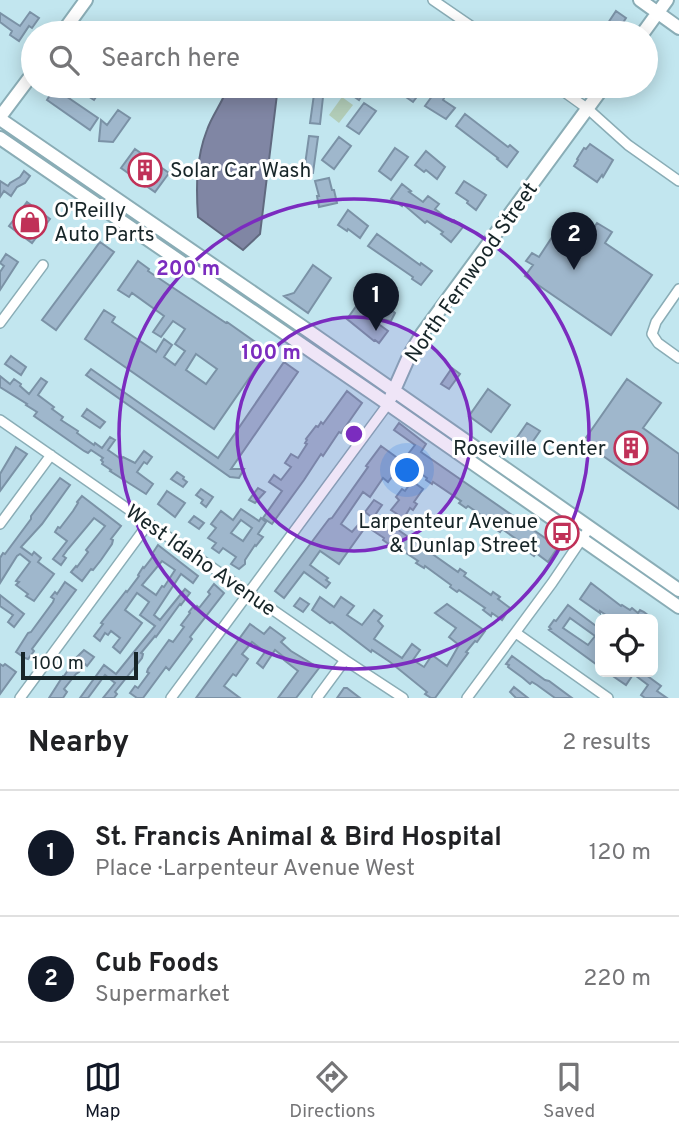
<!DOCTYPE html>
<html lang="en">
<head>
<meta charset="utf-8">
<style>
  body { margin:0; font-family:Overpass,sans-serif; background:#f2f2f2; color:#202124 }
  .controls { position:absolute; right:21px; bottom:21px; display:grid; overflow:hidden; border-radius:10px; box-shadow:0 4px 18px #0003 }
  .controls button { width:63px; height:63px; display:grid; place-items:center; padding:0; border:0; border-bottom:2px solid #e0e0e0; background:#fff; color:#202124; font:35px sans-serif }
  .scale { position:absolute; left:21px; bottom:18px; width:117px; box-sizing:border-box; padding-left:7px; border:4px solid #172528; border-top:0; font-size:19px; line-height:24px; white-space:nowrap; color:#172528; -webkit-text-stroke:5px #fff; paint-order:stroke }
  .you { position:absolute; left:408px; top:471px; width:24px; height:24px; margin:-18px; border:5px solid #fff; border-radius:50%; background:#1a73e8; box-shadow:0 0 0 10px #1a73e833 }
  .badge { display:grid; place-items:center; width:46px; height:46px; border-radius:50%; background:#111827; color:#fff; font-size:23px; font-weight:700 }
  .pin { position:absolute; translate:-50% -58px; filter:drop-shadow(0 2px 4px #0008) }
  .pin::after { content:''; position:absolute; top:37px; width:24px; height:21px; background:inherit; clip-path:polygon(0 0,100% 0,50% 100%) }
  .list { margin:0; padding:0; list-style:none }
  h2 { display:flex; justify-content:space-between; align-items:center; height:91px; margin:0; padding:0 28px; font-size:30px }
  h2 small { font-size:23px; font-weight:400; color:#757577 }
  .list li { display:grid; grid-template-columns:46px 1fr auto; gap:21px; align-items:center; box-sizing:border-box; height:126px; padding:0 28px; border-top:2px solid #e0e0e0 }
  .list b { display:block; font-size:26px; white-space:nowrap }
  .list p { margin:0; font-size:23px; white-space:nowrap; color:#757577 }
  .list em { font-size:23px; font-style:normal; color:#757577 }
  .icon { flex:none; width:38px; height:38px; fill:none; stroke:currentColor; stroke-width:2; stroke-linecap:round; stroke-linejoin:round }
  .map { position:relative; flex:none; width:679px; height:698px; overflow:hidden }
  .search { position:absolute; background:#fff; box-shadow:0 4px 18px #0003; left:21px; right:21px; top:21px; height:77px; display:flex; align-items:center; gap:18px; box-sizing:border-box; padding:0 24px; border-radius:38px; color:#757577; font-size:26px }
  .sheet { height:343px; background:#fff }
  nav { display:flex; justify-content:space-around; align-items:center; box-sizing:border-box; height:98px; border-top:2px solid #e0e0e0; background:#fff; font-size:19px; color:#757577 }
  nav a { display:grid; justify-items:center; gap:4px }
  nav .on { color:#111827 }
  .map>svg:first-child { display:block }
  .green { fill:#b3ceb9 }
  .water { fill:#8086a4; stroke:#60697f; stroke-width:2 }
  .building { fill:#9fb7cc; stroke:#7b92a6; stroke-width:2; fill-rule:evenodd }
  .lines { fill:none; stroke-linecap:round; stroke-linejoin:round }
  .street-casing { stroke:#8aadb6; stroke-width:12 }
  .secondary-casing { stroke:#8aadb6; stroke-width:16 }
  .street { stroke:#fff; stroke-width:9 }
  .secondary { stroke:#fff; stroke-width:12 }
  .ring { fill:none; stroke:#7b2cbf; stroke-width:3.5 }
  .labels { text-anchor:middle; stroke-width:6; stroke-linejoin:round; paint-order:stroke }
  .poi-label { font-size:21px; fill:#172528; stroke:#fff; text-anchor:start }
  .street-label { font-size:21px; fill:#172528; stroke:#fff }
  .centre { fill:#7b2cbf; stroke:#fff; stroke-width:3.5 }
  .ring-label { font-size:21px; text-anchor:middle; font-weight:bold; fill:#7b2cbf; stroke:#fff; stroke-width:6; stroke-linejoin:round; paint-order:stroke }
</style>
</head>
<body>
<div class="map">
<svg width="679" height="698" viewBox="0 0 679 698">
  <rect width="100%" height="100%" fill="#c2e6ef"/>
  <!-- green -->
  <path class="green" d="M342,97L353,105L339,123L329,115Z"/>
  <!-- water -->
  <path class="water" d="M242,86H278L260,234L243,250L198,217C196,187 196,158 207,130C211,118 219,107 224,96L237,94Z"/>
  <!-- building -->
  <path class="building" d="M616,11L626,18L617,32L613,29L610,33H598L604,25L606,26Z
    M30,12L39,18L32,28L29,26L19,41L10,35L12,31L0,22V13L20,26Z
    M49,86H51L98,118L90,130L47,100L50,95L45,92Z
    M72,86H93L100,91L94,100Z
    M339,86H355L364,92L359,100Z
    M390,86H407L419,94L413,102Z
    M315,87L324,88L320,124L310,123Z
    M435,92L444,98L443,100L455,108L446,119L425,106Z
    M364,103L376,111L359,134L347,126Z
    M118,110L130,118L113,142L99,141L101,120L107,125Z
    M465,114L508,147L510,145L518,152L507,167L497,159L498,158L456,126Z
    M309,136L318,137L313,173L304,172Z
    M339,137L351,146L334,169L322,160Z
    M590,144L613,160L603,177L602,175L597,182L574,166L578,160L577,159L584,148L586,149Z
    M395,148L408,157L391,180L379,171Z
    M135,149L169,173L155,192L121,168Z
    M426,151L445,167L437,179L426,170L424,172L415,165Z
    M24,171L30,176L25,183L17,187L11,196L4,191L0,197V181L8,186L10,183L20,177Z
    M329,178L332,190H334L337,203L319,207L317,196H319L315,181Z
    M464,181L486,195L476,210L467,203L468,201L456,193Z
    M402,184L411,191L409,192L423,202L428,196L439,204L435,209L452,222L454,220L463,227L451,242L441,234L443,232L427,221L425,223L403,204L402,206L391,199Z
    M27,202L50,219L32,243L9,226Z
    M348,210L368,226L360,238L348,229L347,231L338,225Z
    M566,216L590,233L597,223L612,232L605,243L652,275L611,335L525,276L533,265L526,261L532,253L539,257Z
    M377,234L420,265L421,263L432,271L421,285L412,279L413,277L368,246Z
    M100,242L114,252L56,330L42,320Z
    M6,254L18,262L0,290V272L4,266L0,263Z
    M138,261L149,269L148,271L226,323L227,322L268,351L214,429L85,339L104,310L115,317L112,322L156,352L164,339L172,345L164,357L175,365L185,351L175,344L185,329L173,321L161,337L153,332L164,316L132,293L129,297L118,290ZM196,354L217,369L206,384L186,370Z
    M313,265L331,278L308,313L284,296L294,293Z
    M365,294L385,308L387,306L395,313L391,321L369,317L388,331L379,343L375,340L374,341L347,319Z
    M11,356L26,367L21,375L5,364Z
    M284,362L298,372L231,469H244L239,478L230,477L86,375L91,369L218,458Z
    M452,368L460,374L449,389L441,384Z
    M0,376L10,384L14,379L21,384L20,386L29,394L41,378L47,382L38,395L54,407L52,409L63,417L61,420L78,431L77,433L94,445L95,443L102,448L110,437L115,440L108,450L121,459L123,457L135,463L144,451L152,457L147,464L144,462L137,472L153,484L146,494L110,471L111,470L102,464L103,462L101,460L103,458L91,450L88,453L84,451L34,416L37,412L26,405L27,404L0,387Z
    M627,379L661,403L643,428L679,454V509L583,442Z
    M488,389L510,405L491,432L469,416Z
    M347,391L362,403L341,433L339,432L323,456L321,454L304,480L272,524L263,518L282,491L269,482L274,475L281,480L291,467L285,463L291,454L298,458L307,444L305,443L307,440L306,439L316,426L318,427L321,422L323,424Z
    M87,409L105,422L100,428L82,416Z
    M399,423L426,444L421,452L558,547L548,562L536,553L534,556L527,551L529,548L519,541L502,529L500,532L493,527L495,525L468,506L466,508L459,503L461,501L433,482L432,484L426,480L427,478L417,471L419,468L405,458L415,445L394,430Z
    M527,423L540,431L522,457L509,449Z
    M381,446L403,462L388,482L383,478L370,497L363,492L341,524L352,532L358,525L364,529L339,564L320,551L310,565L328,578L326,580L330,583L326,588L304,572L284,598L275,591L329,519L332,518L368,467L366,466Z
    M16,447L27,454L0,491V474Z
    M177,472L184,477L183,479L187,482L183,487L171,479Z
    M60,478L70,485L42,524L21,547L32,555L34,552L41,558L38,562L54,574L34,601L26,596L28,594L16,585L19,582L16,581L30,562L20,554L17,556L0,583V558L3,553L5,554L31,519V516Z
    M412,481L423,489L414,502L417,504L413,510L410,508L397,529L424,548L426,545L433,550L431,553L458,572L460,569L466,573L464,576L491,595L493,592L500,597L498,599L510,608L502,620L492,613L491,616L483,610L485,608L459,590L457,592L450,587L451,585L425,566L424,568L416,563L418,561L391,543L390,545L383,540L384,538L372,530L381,518L390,524L397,514L391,510L399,500L396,497L402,489L405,491Z
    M258,488L265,492L255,503L249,500Z
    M201,489L213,497L206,507L201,503L203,500L196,495Z
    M167,491L185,503L175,517L158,504Z
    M82,496L121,526L111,539L113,540L112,544L101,560L93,570L91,569L82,581L71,572L76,566L77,567L88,552L86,550L105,526L94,518L68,549L63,556L66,558L61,565L53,559L67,541L55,532L58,527L60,528L73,511L78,503L77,502Z
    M374,500L382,505L373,518L365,512Z
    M241,509L259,521L261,518L266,522L258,534L263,537L256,546L255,545L245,560V564L239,569L231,564L236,557L223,548L219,553L212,548L216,543L208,538L216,528L211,524L221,511L233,520ZM241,520L252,528L243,541L231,533Z
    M194,516L204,523L199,529L189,522Z
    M158,545L198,576L193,583L181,574L154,615L160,620L185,589L190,593L181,605L180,604L156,637L155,636L141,653L143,654L142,658L115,692L117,694L114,698H103L115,683L105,675L88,698H80L104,665L116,674L155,626L140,615L149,602L137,593L125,610L142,623L120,653L113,647L120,638L111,631L108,635L105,633L100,641L94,636L103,624L101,623L126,591L127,592L139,576L138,575L143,567L144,568L154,555L152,554ZM162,561L175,570L164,587L162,586L156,595L142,585Z
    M65,582L76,590L32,649L34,651L28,659L25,658L16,652L28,633L31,632L53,602L54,599L51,597L55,592L57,594Z
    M591,583L621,606L622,605L630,610L632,608L638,613L640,610L644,612L653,619H612L600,611V613L580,599Z
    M214,584L224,593L190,637L192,639L169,670L166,667L143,698H137L130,693L135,686L138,688L149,673L147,672L148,669L169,640L173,642L184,627L181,625L190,613L189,612L193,607L195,609L197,606L199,608L210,594L208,592Z
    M0,595L24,614L14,627L8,622L13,615L0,606Z
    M320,597L334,607L341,597L354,606L347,615L362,625L374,610L382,616L378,621L383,626L374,639L402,658L412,644L420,650L413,660L424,667L432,655L447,666L459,645L449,637L456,628L435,613L447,604L485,631L477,642L475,641L466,652L468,653L435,698H431L425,694L427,692L390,662L372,650L371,652L332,622L330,623L312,610Z
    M300,598L309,604L303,612L294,606Z
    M568,605L600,629V667L549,630L551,629L549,627L554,620L556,621ZM570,618L595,636L588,645L563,628Z
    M250,624L264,634L270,627L285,638L281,642L291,651L319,668L296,698H278L298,671L284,660L285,658L275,650L263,668L257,663L265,652L252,642L242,654L248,659L236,676L233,674L224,686L240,698H196Z
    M84,650L94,657L87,666L85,664L79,672L76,674L64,689L67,692L63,698H49L63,676H64L77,657Z
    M512,656L545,680L549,681L572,698H555L537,685L532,682L530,684L523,678L508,667L509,665L506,664Z
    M0,664L3,666L5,664L16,672L0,694Z
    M607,672H626L632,676L626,685Z
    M640,672H642L661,686L657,691L667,698H645L641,695L648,685L636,676Z
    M514,687L528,698H516L510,692Z
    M344,688H347L360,698H337Z"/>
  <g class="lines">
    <defs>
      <path id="street" d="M433,0L481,33
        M556,86L588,109L628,145L679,181
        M679,289L656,322L652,334L658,343L679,358
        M0,323L43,265
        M0,420L345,660L403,698
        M0,524L51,455
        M516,633L608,698
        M20,698L148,524
        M171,698L388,404
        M317,698L345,660
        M467,698L552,583L590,527"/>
      <path id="secondary" d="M640,0L679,28
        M62,33L86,0
        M643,33L667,0
        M0,117L33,73
        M0,119L310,332L679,590
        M0,138L378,397L679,607
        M391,397L410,354L422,334L604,86"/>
    </defs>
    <!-- street casing -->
    <use href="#street" class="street-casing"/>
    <!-- secondary casing -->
    <use href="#secondary" class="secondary-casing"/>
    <!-- street -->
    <use href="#street" class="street"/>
    <!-- secondary -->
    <use href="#secondary" class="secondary"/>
  </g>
  <!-- distance rings -->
  <circle cx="354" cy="434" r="117" fill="#7b2cbf" fill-opacity=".12"/>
  <g class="ring">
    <circle cx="354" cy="434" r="117"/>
    <circle cx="354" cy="434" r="235"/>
  </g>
  <!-- icons -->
  <defs>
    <symbol id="building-ring" viewBox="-11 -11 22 22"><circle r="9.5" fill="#fff" stroke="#c03158" stroke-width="1.5"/><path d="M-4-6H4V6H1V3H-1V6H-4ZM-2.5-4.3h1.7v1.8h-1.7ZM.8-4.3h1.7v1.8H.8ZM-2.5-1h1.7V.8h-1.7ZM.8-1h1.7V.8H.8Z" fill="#c03158"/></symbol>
    <symbol id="shop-ring" viewBox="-11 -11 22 22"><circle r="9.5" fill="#fff" stroke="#c03158" stroke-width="1.5"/><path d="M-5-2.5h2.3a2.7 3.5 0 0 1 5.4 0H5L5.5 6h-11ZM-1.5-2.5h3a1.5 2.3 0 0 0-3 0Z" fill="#c03158"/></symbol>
    <symbol id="bus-ring" viewBox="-11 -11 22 22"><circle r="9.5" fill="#fff" stroke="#c03158" stroke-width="1.5"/><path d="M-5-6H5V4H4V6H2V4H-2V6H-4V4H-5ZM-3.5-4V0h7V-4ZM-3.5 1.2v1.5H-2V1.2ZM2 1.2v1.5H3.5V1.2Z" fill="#c03158"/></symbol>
  </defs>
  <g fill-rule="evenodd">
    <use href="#building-ring" x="126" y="151" width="38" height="38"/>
    <use href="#shop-ring" x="11" y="203" width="38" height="38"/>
    <use href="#building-ring" x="612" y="429" width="38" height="38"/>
    <use href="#bus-ring" x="543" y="514" width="38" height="38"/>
  </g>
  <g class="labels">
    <!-- poi labels -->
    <g class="poi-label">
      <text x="170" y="177">Solar Car Wash</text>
      <text x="54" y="217">O'Reilly<tspan x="54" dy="24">Auto Parts</tspan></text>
      <text x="606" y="455" text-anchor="end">Roseville Center</text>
      <text x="538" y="528" text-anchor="end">Larpenteur Avenue<tspan x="538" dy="24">&amp; Dunlap Street</tspan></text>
    </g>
    <!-- street labels -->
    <g class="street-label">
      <text transform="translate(471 272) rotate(-55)" y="7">North Fernwood Street</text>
      <text transform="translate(201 560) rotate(35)" y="7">West Idaho Avenue</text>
    </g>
  </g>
  <circle cx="354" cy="434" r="10" class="centre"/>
  <g class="ring-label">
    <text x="188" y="275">200 m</text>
    <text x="271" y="359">100 m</text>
  </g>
</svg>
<div class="controls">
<button><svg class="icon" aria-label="locate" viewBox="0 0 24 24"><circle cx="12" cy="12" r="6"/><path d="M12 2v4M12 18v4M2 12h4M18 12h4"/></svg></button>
</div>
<div class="scale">100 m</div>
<div class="you"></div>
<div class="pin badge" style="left:376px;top:331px">1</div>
<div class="pin badge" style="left:574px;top:270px">2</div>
<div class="search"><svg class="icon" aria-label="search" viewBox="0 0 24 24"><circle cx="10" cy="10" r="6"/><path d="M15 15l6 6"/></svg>Search here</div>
</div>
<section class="sheet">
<h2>Nearby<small>2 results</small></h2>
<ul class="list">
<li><span class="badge">1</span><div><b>St. Francis Animal &amp; Bird Hospital</b><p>Place · Larpenteur Avenue West</p></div><em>120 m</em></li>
<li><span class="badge">2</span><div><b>Cub Foods</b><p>Supermarket</p></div><em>220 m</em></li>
</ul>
</section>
<nav>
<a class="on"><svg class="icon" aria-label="map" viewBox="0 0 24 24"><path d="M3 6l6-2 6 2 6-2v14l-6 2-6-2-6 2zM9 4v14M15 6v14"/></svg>Map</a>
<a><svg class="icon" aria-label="directions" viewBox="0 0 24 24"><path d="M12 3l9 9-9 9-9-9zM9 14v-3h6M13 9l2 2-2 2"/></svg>Directions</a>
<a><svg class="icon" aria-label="saved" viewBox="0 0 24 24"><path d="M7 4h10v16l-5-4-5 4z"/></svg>Saved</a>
</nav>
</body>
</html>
